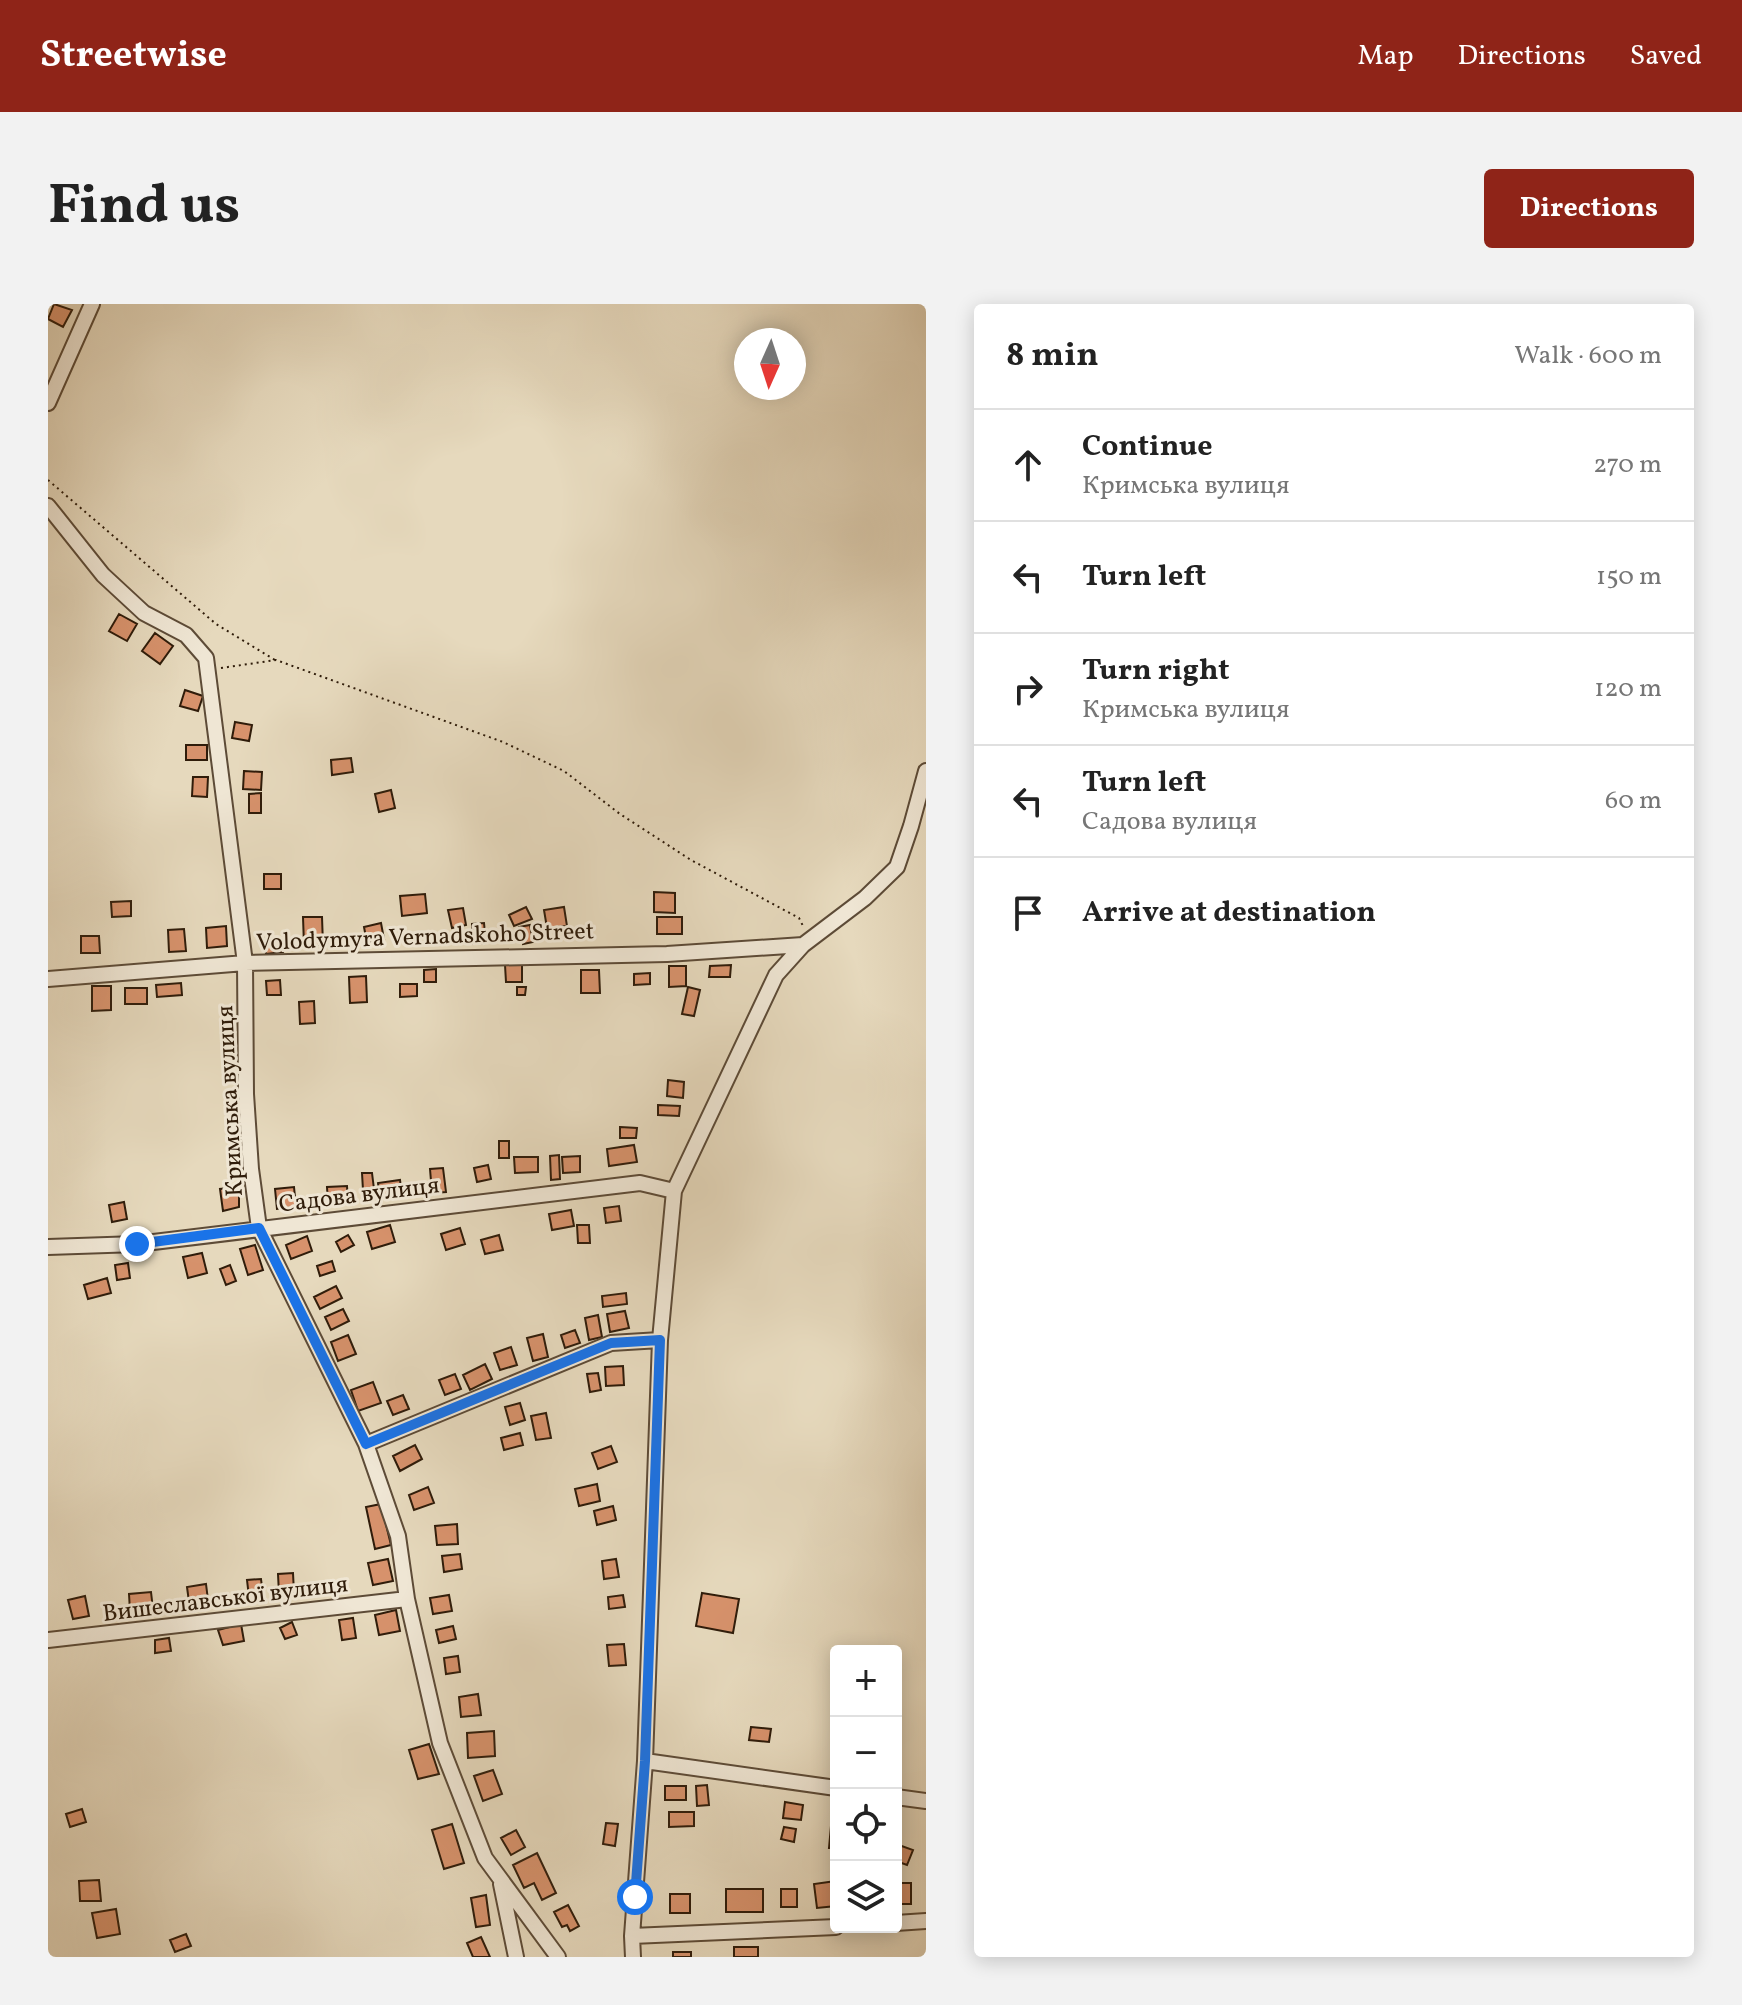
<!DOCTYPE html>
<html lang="en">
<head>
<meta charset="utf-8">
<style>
  body { margin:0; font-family:Vollkorn,serif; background:#f2f2f2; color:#222 }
  .controls { position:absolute; right:24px; bottom:24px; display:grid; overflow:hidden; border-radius:8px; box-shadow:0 4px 20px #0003 }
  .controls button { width:72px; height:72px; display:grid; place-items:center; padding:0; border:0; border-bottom:2px solid #e0e0e0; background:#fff; color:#222; font:40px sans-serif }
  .compass { position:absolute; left:686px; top:24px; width:72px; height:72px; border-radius:50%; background:#fff; box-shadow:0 4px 20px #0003; rotate:183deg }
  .stop { position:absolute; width:24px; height:24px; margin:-18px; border:6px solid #1a73e8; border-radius:50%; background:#fff }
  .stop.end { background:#1a73e8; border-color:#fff; box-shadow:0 2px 8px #0008 }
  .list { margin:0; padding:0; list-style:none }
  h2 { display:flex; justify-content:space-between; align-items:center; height:104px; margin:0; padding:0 32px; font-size:34px }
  h2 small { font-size:26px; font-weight:400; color:#767676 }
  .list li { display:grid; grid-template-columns:52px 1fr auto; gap:24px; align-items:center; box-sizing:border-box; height:112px; padding:0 32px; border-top:2px solid #e0e0e0 }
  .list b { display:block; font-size:30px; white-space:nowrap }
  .list p { margin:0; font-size:26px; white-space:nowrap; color:#767676 }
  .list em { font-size:26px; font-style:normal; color:#767676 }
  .icon { flex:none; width:44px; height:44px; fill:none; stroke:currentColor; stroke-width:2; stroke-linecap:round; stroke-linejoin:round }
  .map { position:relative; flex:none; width:878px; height:1653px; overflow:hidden; border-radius:8px }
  header { display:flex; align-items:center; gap:48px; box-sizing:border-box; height:112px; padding:0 40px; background:#8f2418; color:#fff }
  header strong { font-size:38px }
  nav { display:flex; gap:44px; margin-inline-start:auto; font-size:28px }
  .intro { display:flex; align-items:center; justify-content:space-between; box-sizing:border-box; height:192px; padding:0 48px }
  h1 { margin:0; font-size:56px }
  .button { padding:20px 36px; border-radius:8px; background:#8f2418; color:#fff; font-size:28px; font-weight:700 }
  main { display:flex; gap:48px; padding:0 48px }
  aside { flex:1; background:#fff; border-radius:8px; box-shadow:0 4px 20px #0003 }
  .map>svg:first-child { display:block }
  .building { fill:#d7926c; stroke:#2f1c0a; stroke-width:2 }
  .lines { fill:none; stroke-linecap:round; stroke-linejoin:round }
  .minor-casing { stroke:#5d4b37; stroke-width:18 }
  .path { stroke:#2f1c0a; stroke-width:2; stroke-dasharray:2 4; stroke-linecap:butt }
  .minor { stroke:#efe6d4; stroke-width:14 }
  .route { stroke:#1a73e8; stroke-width:10 }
  .labels { text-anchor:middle; stroke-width:6; stroke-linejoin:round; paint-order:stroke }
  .street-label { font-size:24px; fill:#2f1c0a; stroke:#efe6d4 }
</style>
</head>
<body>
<header>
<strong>Streetwise</strong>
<nav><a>Map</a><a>Directions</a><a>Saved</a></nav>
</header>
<div class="intro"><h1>Find us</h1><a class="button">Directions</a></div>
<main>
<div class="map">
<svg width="878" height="1653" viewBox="0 0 878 1653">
  <rect width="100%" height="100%" fill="#e6d9bd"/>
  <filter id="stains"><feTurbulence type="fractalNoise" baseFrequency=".0025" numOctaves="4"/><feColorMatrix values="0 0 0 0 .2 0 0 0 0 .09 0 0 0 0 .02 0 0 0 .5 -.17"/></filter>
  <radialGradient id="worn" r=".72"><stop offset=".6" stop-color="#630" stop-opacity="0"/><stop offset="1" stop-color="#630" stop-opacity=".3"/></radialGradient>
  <!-- building -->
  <path class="building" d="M6,0L24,6L15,23L0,15Z
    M71,310L89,320L79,337L61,327Z
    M107,329L125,342L112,360L94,347Z
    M137,386L155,392L150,407L132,402Z
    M187,418L204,421L201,437L184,434Z
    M138,441H159V456H138Z
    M303,454L305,468L284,471L283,456Z
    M196,467L214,468L213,486L195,485Z
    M145,473H160L159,493L144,492Z
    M343,486L347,504L331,508L327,490Z
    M213,489V509H201V490Z
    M216,570H233V585H216Z
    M606,588L627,589V609L606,608Z
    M377,590L379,609L354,612L352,592Z
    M83,597V612L64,613L63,598Z
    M478,603L484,615L466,622L461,611Z
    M516,603L519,622L499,624L496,606Z
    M415,604L418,621L404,624L400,606Z
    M255,613H274L275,641H256Z
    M609,613H634V630H609Z
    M333,619L336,635L319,639L316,623Z
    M436,619L438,639L425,640L424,620Z
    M482,621L485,638L475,640L471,623Z
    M178,622L179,642L159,644L158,624Z
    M136,625L138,647L121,648L120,626Z
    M33,632H51L52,649H33Z
    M233,634L235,648L218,650L216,635Z
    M457,661H474V678H458Z
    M683,661L682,673H661L662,662Z
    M621,662H638V682L621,683Z
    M388,665V678H376V666Z
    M533,666H551L552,689H533Z
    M602,669V680L586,681V670Z
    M318,672L319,698L302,699L301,673Z
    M232,676L233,691H219L218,677Z
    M133,679L134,691L109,693L108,681Z
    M352,680H369V692L352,693Z
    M44,682H63V706L44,707Z
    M469,683H478L477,691H469Z
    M640,683L652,686L646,712L634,710Z
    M77,684H99V700H77Z
    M266,697L267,719L252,720L251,698Z
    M620,776L636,778L635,794L619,792Z
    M610,801L632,802L631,812L610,811Z
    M572,823L589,824L588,834H572Z
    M451,837H461V854H451Z
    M586,841L589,858L561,862L559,845Z
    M511,851L512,875L503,876L502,852Z
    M532,852V868L515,869L514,853Z
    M466,853H490V868L467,869Z
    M440,861L443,875L429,878L426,864Z
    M395,864L398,888L384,889L382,865Z
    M314,869H324L326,885L315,886Z
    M352,876L354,891L332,894L330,879Z
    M299,882L300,899L280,900L279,883Z
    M191,883V903L175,907L172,885Z
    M246,883L248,903L229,905L227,885Z
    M76,898L79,915L64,918L61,901Z
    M571,902L573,917L558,919L556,904Z
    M523,906L526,922L504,926L501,910Z
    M342,921L347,938L324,945L319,928Z
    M529,921H541L542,939H530Z
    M412,924L417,940L398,946L393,930Z
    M300,931L306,941L293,948L288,938Z
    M451,931L455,946L437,950L433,936Z
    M259,932L264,947L243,955L238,941Z
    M207,941L215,966L200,971L192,945Z
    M154,949L159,969L140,974L135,953Z
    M284,957L287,967L272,972L269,962Z
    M80,959L82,974L69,976L67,961Z
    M182,961L188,977L178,981L172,965Z
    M59,974L63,989L40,995L36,981Z
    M288,982L294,994L272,1005L266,993Z
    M578,989L579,1000L555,1003L554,992Z
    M295,1005L301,1017L283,1026L277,1013Z
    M577,1007L581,1024L562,1028L559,1010Z
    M550,1011L554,1033L541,1036L537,1014Z
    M527,1026L532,1039L517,1044L513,1031Z
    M495,1030L500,1053L485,1057L479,1034Z
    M300,1031L308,1050L290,1057L283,1038Z
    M463,1043L469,1061L452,1066L446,1049Z
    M437,1060L444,1075L422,1086L415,1071Z
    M575,1062L576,1081L558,1082L557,1063Z
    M550,1069L553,1086L542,1088L539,1070Z
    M407,1070L413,1085L397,1091L391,1076Z
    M325,1078L333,1099L310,1107L303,1086Z
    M355,1091L361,1105L345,1111L339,1097Z
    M472,1099L477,1116L462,1121L457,1103Z
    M498,1109L503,1134L488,1136L483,1112Z
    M472,1129L475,1141L456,1146L453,1134Z
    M367,1141L374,1155L352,1167L345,1152Z
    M563,1142L569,1158L550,1165L544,1149Z
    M549,1180L552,1197L531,1202L527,1185Z
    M380,1183L386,1199L366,1206L361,1191Z
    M333,1200L343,1241L327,1245L318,1203Z
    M565,1202L568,1216L549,1221L546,1207Z
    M409,1220L410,1240L389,1241L387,1222Z
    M412,1250L414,1265L396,1268L394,1252Z
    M340,1255L345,1277L325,1281L320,1259Z
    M568,1255L571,1273L556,1275L554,1257Z
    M245,1269L246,1289L231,1290L230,1270Z
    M213,1275L215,1291L201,1293L199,1276Z
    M158,1280L160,1296L141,1298L139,1283Z
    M103,1288L105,1305L82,1307L81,1290Z
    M654,1289L691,1295L685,1329L648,1322Z
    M401,1291L404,1307L385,1310L382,1294Z
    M575,1291L577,1303L561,1305L560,1293Z
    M37,1292L41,1312L25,1315L20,1296Z
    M348,1306L352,1327L331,1331L327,1311Z
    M305,1314L308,1334L294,1336L291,1316Z
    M244,1318L249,1331L237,1335L232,1324Z
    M193,1320L196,1337L175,1341L170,1326Z
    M405,1322L408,1335L391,1339L388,1326Z
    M121,1334L123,1347L107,1349V1336Z
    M576,1340L578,1361L561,1362L559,1341Z
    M410,1352L412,1368L398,1370L396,1354Z
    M430,1390L433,1411L413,1413L411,1393Z
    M703,1423L723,1425L721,1438L701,1436Z
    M446,1427L447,1452L420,1454L419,1429Z
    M381,1440L391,1470L370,1475L361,1446Z
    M445,1466L454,1490L435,1497L426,1472Z
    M659,1481L661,1501L649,1502L648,1482Z
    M617,1482H638V1496H617Z
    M737,1498L755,1501L753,1516L735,1514Z
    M34,1505L38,1518L22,1523L18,1510Z
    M621,1508H646V1522L621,1523Z
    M558,1519L570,1520L567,1542L555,1540Z
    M404,1520L416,1559L396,1565L384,1526Z
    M783,1522L788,1523V1544H781Z
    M736,1523L748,1525L746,1538L733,1535Z
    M468,1526L477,1543L463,1551L453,1534Z
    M848,1540L865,1546L859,1561L848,1557Z
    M489,1549L508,1589L494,1596L486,1579L476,1584L465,1561Z
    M51,1576L53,1597H32L31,1577Z
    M788,1577V1602L769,1604L766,1580Z
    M850,1579H863V1600H850Z
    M678,1585H715V1608H678Z
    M733,1585H749V1603H733Z
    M622,1590H642V1609H622Z
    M438,1591L442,1621L428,1623L423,1594Z
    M520,1601L531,1622L522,1627L519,1621L514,1623L506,1608Z
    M68,1605L72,1630L49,1634L44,1609Z
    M138,1630L143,1642L127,1648L122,1636Z
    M433,1633L442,1653H425L419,1639Z
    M686,1643H710V1653H686Z
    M625,1648H643V1653H625Z"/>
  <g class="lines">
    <defs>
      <path id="minor" d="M0,99L44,0
        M0,202L55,271L96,309L138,331L158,354L197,659L198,790L203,865L211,924L318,1140L350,1232L359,1295L392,1439L437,1554L510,1653
        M0,675L197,659L619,650L755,641
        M0,943L89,940L592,879L626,887
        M318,1140L563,1039L612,1036
        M0,1336L359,1295
        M597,1457L788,1484
        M848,1493L878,1497
        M453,1580L468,1653
        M848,1619L878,1617
        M584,1632L788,1623
        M585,1653L584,1632L597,1457L612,1036L626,887L728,671L755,641L817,594L849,563L863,522L878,467"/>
    </defs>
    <!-- minor casing -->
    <use href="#minor" class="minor-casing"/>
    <!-- path -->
    <path class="path" d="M0,176L168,320L227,356
      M173,364L228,356L455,438L516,467L572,510L643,556L751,614L756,624"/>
    <!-- minor -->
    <use href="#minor" class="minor"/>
  </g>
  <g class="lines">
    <!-- route -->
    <path class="route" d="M89,940L211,924L318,1140L563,1039L612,1036L597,1457L587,1593"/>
  </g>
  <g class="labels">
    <!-- street labels -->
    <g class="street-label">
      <text transform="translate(377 632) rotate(-2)" y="8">Volodymyra Vernadskoho Street</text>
      <text transform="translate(181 797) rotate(-93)" y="8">Кримська вулиця</text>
      <text transform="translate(311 890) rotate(-7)" y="8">Садова вулиця</text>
      <text transform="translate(177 1294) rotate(-7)" y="8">Вишеславської вулиця</text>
    </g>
  </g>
  <rect width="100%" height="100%" filter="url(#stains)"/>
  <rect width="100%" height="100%" fill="url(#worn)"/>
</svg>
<div class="controls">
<button>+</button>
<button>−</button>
<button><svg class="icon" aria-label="locate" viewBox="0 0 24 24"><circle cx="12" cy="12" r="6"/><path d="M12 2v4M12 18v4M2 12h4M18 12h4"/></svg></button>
<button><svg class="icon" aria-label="layers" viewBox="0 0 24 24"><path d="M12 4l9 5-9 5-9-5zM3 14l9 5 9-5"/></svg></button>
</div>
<svg class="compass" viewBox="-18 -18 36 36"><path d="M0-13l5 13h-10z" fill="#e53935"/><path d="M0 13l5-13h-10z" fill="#767676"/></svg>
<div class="stop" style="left:587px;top:1593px"></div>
<div class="stop end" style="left:89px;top:940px"></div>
</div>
<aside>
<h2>8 min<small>Walk · 600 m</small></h2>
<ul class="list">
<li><svg class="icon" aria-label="ahead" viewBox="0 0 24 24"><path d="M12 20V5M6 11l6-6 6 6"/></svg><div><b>Continue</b><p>Кримська вулиця</p></div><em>270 m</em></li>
<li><svg class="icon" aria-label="left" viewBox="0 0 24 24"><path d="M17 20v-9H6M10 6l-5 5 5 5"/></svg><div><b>Turn left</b></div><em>150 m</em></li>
<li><svg class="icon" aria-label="right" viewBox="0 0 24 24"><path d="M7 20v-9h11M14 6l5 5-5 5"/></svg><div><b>Turn right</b><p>Кримська вулиця</p></div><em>120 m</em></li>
<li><svg class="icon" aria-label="left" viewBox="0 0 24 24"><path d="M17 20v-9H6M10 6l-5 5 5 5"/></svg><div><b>Turn left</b><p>Садова вулиця</p></div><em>60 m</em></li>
<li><svg class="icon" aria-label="arrive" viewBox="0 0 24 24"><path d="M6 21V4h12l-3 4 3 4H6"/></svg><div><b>Arrive at destination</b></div></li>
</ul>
</aside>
</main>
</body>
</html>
